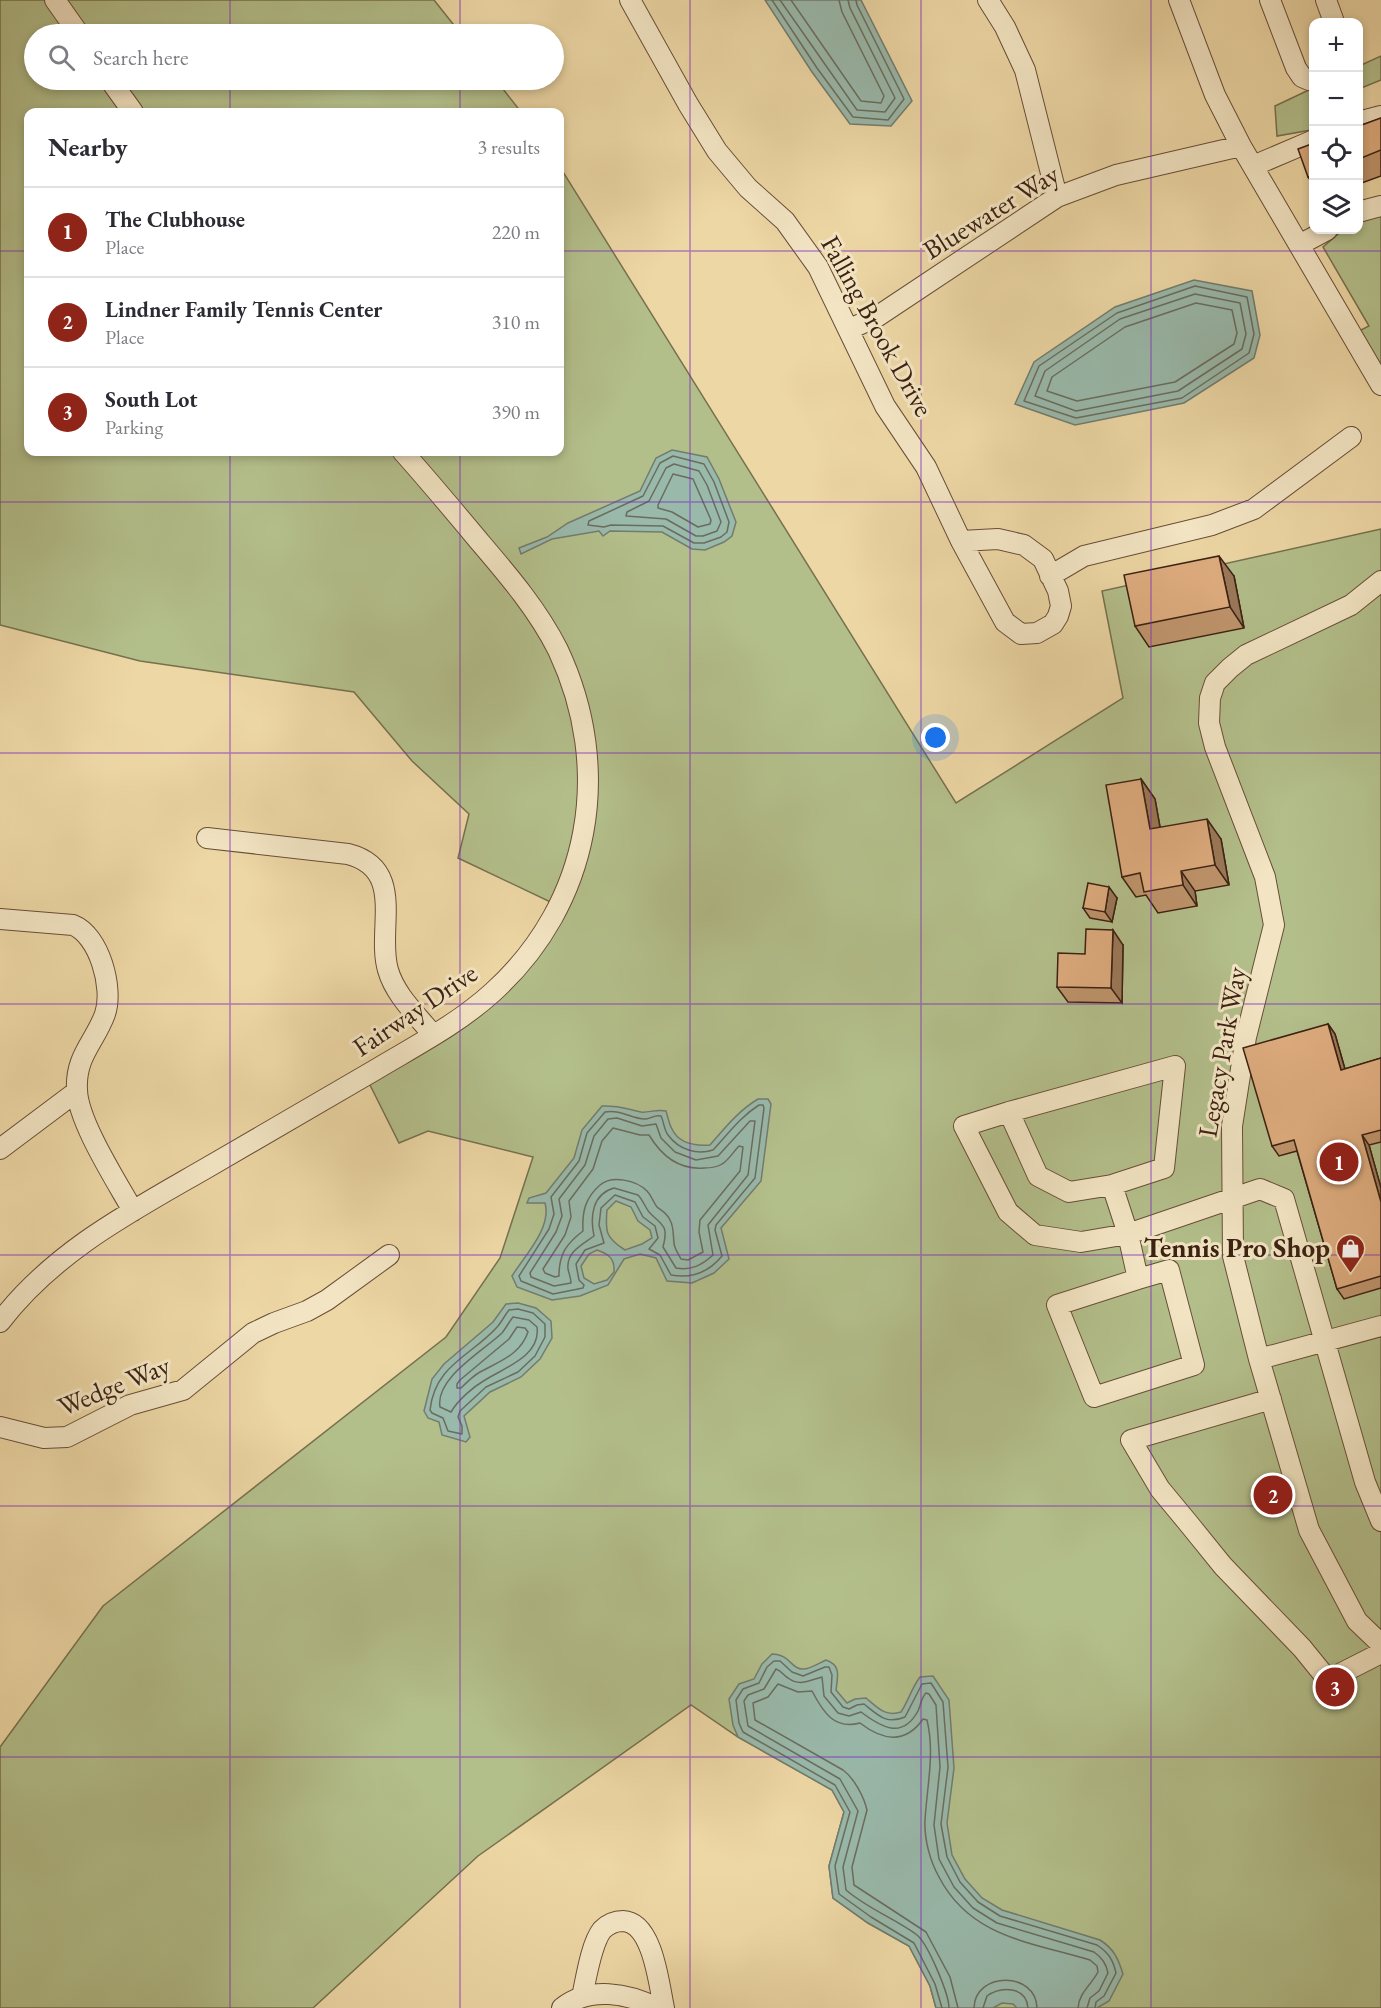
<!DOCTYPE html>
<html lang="en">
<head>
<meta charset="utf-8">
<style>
  body { margin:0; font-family:"EB Garamond",serif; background:#f2f2f3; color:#2b2b33 }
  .controls { position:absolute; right:18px; top:18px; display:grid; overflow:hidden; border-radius:12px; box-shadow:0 3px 9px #0003 }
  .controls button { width:54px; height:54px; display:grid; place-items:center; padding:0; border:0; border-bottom:2px solid #e1e1e2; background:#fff; color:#2b2b33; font:30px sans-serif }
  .you { position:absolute; left:936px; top:738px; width:21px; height:21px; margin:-15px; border:4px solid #fff; border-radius:50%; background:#1a73e8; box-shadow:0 0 0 9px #1a73e833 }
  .badge { display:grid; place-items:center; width:39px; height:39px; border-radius:50%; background:#8f2418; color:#fff; font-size:20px; font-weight:700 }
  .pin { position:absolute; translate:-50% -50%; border:3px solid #fff; box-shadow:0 2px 6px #0006 }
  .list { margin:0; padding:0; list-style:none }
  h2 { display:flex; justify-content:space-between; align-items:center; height:78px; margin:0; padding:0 24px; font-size:26px }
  h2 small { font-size:20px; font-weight:400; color:#7c7c81 }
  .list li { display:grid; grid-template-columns:39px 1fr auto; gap:18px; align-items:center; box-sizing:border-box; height:90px; padding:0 24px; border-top:2px solid #e1e1e2 }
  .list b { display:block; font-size:22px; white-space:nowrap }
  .list p { margin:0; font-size:20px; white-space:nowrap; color:#7c7c81 }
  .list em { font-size:20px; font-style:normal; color:#7c7c81 }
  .icon { flex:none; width:33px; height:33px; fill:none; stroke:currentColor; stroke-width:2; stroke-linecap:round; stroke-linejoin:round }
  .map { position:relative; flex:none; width:1381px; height:2008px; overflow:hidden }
  .search { position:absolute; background:#fff; box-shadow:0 3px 9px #0003; left:24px; top:24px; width:540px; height:66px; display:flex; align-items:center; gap:15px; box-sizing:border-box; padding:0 21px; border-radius:33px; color:#7c7c81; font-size:22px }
  .panel { position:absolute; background:#fff; box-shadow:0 3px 9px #0003; left:24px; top:108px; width:540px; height:348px; border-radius:12px }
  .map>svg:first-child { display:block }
  .green { fill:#b3bf8b; stroke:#77704e; stroke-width:1.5 }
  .water { fill:#99b9ab; stroke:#737c6e; stroke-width:1.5; fill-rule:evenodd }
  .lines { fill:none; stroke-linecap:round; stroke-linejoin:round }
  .shore { stroke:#6a6d5e; stroke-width:1.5 }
  .minor-casing { stroke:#684e37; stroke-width:22 }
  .minor { stroke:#f3e5c4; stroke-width:20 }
  .wall { fill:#bf946c; stroke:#3b2112; stroke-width:1.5 }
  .shaded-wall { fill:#9b7858; stroke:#3b2112; stroke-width:1.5 }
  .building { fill:#deac7e; stroke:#3b2112; stroke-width:1.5 }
  .grid { fill:none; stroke:#7b2cbf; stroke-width:1.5; stroke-opacity:0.55 }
  .labels { text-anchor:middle; stroke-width:6; stroke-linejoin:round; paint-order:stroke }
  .street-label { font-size:27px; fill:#3b2112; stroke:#f3e5c4 }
  .poi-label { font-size:27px; font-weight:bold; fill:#3b2112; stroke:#f3e5c4; text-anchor:end }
</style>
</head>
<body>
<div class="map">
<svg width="1381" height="2008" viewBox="0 0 1381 2008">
  <rect width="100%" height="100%" fill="#edd7a5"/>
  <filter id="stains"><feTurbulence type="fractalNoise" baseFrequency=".00333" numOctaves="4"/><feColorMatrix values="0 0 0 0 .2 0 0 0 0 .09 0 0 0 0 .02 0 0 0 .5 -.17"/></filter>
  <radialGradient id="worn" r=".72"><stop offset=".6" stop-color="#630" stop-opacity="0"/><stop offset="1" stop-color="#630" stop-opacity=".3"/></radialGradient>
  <!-- green -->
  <path class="green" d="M0,0H434L461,34H34V80H496L521,112H28V452H560V167L956,803L1123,698L1102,591L1381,529V2008H936L930,1986L909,1946L868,1923L833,1898L829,1866L844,1812L832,1790L738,1737L691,1705L478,1856L313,2008H0V1747L103,1606L446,1337L500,1258L533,1157L428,1131L399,1143L365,1075L464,1016L559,906L458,858L469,814L412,761L354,692L140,661L0,625Z
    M1381,56V80L1359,89V66Z
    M1313,88L1311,130L1277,136L1275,106Z
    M1381,203V385L1351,335L1369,326L1323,247L1343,230H1358L1359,216Z"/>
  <!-- water -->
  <path class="water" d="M765,0H861L912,101L891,126L850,124L812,72Z
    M1194,280L1252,291L1260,335L1254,358L1184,403L1075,425L1015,404L1034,362L1115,307Z
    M672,450L707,457L719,479L736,522L732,536L724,542L705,550L692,549L662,532L610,531L603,536L599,531L552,539L521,554L519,548L547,537L568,523L640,491L656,458Z
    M758,1099H768L771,1104L761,1181L721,1228L729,1259L714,1273L692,1283L667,1281L656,1258L640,1254L624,1259L608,1285L580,1296L552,1300L517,1287L512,1276C525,1255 552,1228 545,1203H527L529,1198L546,1193L574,1158L582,1130L602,1106C621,1105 625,1109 641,1112C648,1113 656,1109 666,1111C668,1117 669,1124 672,1129C679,1144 696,1146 710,1145C725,1128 738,1111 758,1099ZM616,1201L631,1207L638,1221L650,1230L652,1238L642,1244L625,1250C606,1238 605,1232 607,1210ZM597,1250C609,1254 615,1259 614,1272L607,1280L594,1284L584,1278L581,1266L589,1254Z
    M518,1303L536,1308L551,1321L552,1338L540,1359L521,1377L490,1392L464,1416L470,1437L466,1442L442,1435L439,1422L428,1418L424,1411L432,1379L444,1364L493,1322L506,1304Z
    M772,1654C790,1654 791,1669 802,1669C809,1670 819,1663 826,1660C841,1665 838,1676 836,1690L847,1703L855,1699L866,1698C878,1708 885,1717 901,1712C909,1700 911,1689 920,1677L933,1676L949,1700L954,1768L947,1823L952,1855L965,1879L982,1898L1002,1910L1100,1940C1114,1949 1118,1958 1123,1974L1109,2001L1097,2008H1017L1013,2004L1002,2003L993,2008H936L930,1986L909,1946L868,1923L833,1898L829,1866L844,1812L832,1790L738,1737L733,1725L729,1699L739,1684L754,1679L762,1664Z"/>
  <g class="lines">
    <!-- shore -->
    <path class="shore" d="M772,0L817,68L853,117L888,120L904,99L857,5L856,0
      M780,0L857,110L885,112L895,98L850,8L848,0
      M791,0L861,101L881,103L884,96L842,12L839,0
      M1195,286L1247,297L1254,334L1249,353L1182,398L1076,418L1024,401L1039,366L1117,313Z
      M1195,294L1240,303L1246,334L1242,349L1178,391L1076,411L1035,396L1045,371L1120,319Z
      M1196,303L1232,310L1237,333L1234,344L1175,382L1077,401L1047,391L1052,377L1125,327Z
      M673,456L704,464L714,482L729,522L727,532L721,537L704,543H694L663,526L611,525L604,527L588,525L589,521L643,496L660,463Z
      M674,464L699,471L707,485L721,522L717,531L703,536H696L666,519L626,516L627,512L649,501L666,468Z
      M673,474L693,479L711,520L710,524L698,527L672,512L658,508V505Z
      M759,1105H763L764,1108L755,1178L716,1225L715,1230L722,1256C708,1273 692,1279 671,1275L660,1255L649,1249L658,1238L655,1226L643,1217L635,1202L615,1195L601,1208L599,1225L604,1243L585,1250L576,1264L579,1280L584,1285L583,1288L553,1294L521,1281L519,1276L549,1229L554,1214L551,1197L579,1161L587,1133L605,1112C622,1109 633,1120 646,1119C652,1118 654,1115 661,1116C664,1122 664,1130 668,1135C679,1150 697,1155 713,1150C728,1134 740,1117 759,1105Z
      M617,1118L642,1126L656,1124L661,1138L675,1152L696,1160L718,1156L750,1121H755L748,1175L708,1225L713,1255C702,1265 691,1271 676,1268L663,1247C669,1224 662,1226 649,1212C645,1207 643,1200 638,1195L614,1188C592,1194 590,1217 594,1236C583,1244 566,1252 568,1269C569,1274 571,1278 571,1283L554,1286L531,1277L530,1273L556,1232L562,1216L559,1199L585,1165L594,1136L608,1119Z
      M613,1128L640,1135H649C661,1155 679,1170 704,1168C710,1168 716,1168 722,1164C729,1160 733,1152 739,1146L743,1147L740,1171L700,1220L699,1232L703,1252L688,1260L681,1259C679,1255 674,1248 674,1243C673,1235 674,1227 670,1220C667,1213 662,1211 657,1207C653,1202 652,1196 647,1191C636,1180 612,1175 600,1185C585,1198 582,1212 583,1231C566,1244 559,1254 559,1276L555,1277L545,1273L543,1269L565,1235L571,1217L569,1201L593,1169L602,1141Z
      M518,1309L533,1313L545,1324V1337L535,1356L518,1372L486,1387L460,1411L458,1417L462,1426V1434L448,1431L443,1418L432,1413L430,1410C435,1364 472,1356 498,1326C502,1321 505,1315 509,1310Z
      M513,1317L529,1320L537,1327C541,1356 504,1368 485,1380C473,1387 458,1400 451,1412L440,1407C435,1378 483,1351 502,1333C506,1328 509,1322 513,1317Z
      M517,1327L525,1328L528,1332C520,1355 500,1361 480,1372C473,1376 467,1382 461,1388H457V1384L460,1380L509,1339Z
      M942,2008L935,1984L914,1943L871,1917L839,1894L835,1866L850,1812L835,1785L743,1732L739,1723L736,1700L743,1689L759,1683L767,1667L774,1661H780L792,1672L803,1676L825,1667H829L832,1675L831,1692L843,1707L849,1709L857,1705L864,1704C878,1715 886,1725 905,1717L922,1684L931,1683L943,1702L948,1767L941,1824L947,1857L960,1882L978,1902L1000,1916L1097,1945C1109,1953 1113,1960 1116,1973L1104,1996L1096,2002L1095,2008
      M949,2008C949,1994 928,1944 917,1935C896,1919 868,1909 846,1890L843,1867L858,1811L840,1779L748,1726L744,1701L748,1695L764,1689L776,1669C782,1671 783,1675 788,1678C800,1687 810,1680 822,1677L824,1696L838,1713L849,1716L861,1712C881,1727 902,1740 918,1711C921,1705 921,1698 926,1693L929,1694L936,1705L940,1767L934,1825L939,1859L954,1887L973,1908L997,1923L1094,1952C1102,1958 1106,1963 1108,1973L1099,1991L1090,1998L1087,2008
      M958,2008L950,1977L926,1932L854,1885L852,1867L867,1810C864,1797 854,1778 843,1770L755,1720L753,1703L768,1697L778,1684L798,1692L812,1691C823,1712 834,1730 860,1723C882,1740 905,1745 923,1719L927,1720C935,1753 927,1786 925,1820C924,1839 930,1861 939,1877C970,1937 1030,1942 1090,1960L1097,1966L1098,1972C1091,1985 1079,1993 1078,2008
      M974,2008C975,1971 1036,1971 1037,2008
      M983,2008L987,1996C1001,1986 1026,1986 1028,2008"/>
    <defs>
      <path id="minor" d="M55,0L79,34
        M630,0L688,104L717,151L748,188L785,221L818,267L885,406L926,467L961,541L1005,622L1021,634L1037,633L1053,624L1058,616L1061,606L1058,591L1043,559L1024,545L998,539L961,541
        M988,0L1005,27L1025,70L1057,197
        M1179,0L1215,95L1241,146L1381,385
        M1270,0L1296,68L1302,77L1309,80L1314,78
        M1326,0L1334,22
        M110,80L133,112
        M1358,122L1381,116
        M1253,166L1314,140
        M1358,212L1381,206
        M1299,245L1327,230
        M850,329L878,316L1057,197L1116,175L1241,146
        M1050,576L1084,556L1212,525L1254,509L1351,437
        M1381,581L1351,605L1246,655L1230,668L1215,683L1210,698L1209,723L1215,747L1265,877L1274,925L1246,1037L1232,1126L1233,1256L1259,1359L1309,1530L1357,1621L1381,1644
        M207,838L348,854C407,869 376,930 388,970C395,995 417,1015 433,1035
        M0,919L73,925C99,935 114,988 105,1014C95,1042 75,1056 77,1090C78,1122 117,1182 133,1211
        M1009,1112L964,1126L1008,1212L1035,1235L1081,1242L1128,1234L1138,1279L1169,1270L1194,1365L1094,1397L1057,1305L1138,1279
        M0,1149L76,1092
        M1112,1185L1069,1192L1038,1176L1009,1112L1175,1066L1164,1168L1112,1185L1128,1234L1260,1189L1284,1199L1365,1482L1381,1521
        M0,1322C55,1250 134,1210 210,1166C265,1134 320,1102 375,1070C415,1046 458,1024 493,992C591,903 614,769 558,650C538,610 508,575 479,541C454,511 429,481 403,452
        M1259,1359L1381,1326
        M1271,1399L1131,1440L1160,1489L1189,1524L1223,1566L1302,1648L1328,1680L1381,1653
        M0,1427L44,1438L67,1437L130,1405L183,1390L253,1333L274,1323L307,1311L327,1300L389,1255
        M582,1997C586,1979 591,1944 602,1930C608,1924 615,1921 623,1921C653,1922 659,1985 664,2008
        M562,2008C589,1986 628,1993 657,2008"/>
    </defs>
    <!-- minor casing -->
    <use href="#minor" class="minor-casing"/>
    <!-- minor -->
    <use href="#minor" class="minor"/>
  </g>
  <!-- wall -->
  <path class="wall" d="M1381,118V176L1359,184V126Z
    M1314,143V185L1308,177Z
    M1234,576L1244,628L1149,647L1135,626Z
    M1141,779L1155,799L1160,827L1221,839L1229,885L1195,891L1197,906L1158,913L1146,895L1136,897L1122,877Z
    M1117,898L1112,922L1090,918L1083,908Z
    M1123,945L1122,1003L1068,1002L1057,987L1085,954Z
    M1328,1024L1335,1034L1345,1069L1381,1058V1142L1369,1145L1381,1188V1288L1344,1299L1337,1289L1297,1151L1279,1156L1272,1146Z"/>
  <!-- shaded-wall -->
  <path class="shaded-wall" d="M1219,556L1234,576L1244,628L1230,607Z
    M1141,779L1155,799L1164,850L1150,829Z
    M1207,819L1221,839L1229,885L1215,865Z
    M1181,871L1195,891L1197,906L1183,885Z
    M1109,887L1117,898L1112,922L1105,912Z
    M1113,930L1123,945L1122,1003L1111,988Z
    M1328,1024L1335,1034L1348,1080L1341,1070Z
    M1362,1135L1369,1145L1381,1188V1202Z"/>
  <!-- building -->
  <path class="building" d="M1381,118V150L1359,159V126Z
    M1314,143V175L1308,177L1298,149Z
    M1219,556L1230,607L1135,626L1124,575Z
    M1141,779L1150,829L1207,819L1215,865L1181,871L1183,885L1144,892L1140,873L1122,877L1106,785Z
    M1088,883L1109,887L1105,912L1083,908Z
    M1086,929L1113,930L1111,988L1057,987L1058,953L1085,954Z
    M1328,1024L1341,1070L1381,1058V1130L1362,1135L1381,1202V1276L1337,1289L1294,1140L1272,1146L1243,1048Z"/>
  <!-- grid -->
  <path class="grid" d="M230,0V34M460,0V34M690,0V2008M921,0V2008M1151,0V2008M230,80V112M460,80V112M0,251H28M560,251H1381M230,452V2008M460,452V2008M0,502H1381M0,753H1381M0,1004H1381M0,1255H1381M0,1506H1381M0,1757H1381"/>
  <!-- icons -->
  <defs>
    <symbol id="shop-pin" viewBox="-11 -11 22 30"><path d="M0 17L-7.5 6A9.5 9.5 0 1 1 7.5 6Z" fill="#8f2418" stroke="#f3e5c4"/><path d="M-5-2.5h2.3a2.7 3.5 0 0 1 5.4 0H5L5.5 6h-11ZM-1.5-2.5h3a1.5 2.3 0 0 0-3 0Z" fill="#fff"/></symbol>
  </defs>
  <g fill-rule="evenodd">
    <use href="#shop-pin" x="1334" y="1232" width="33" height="45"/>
  </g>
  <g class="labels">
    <!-- street labels -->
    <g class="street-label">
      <text transform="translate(991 212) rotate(-32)" y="9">Bluewater Way</text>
      <text transform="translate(877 326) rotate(61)" y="9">Falling Brook Drive</text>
      <text transform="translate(415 1010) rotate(-34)" y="9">Fairway Drive</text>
      <text transform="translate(1222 1052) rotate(-80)" y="9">Legacy Park Way</text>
      <text transform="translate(114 1386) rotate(-22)" y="9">Wedge Way</text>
    </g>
    <!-- poi labels -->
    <g class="poi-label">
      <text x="1330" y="1257">Tennis Pro Shop</text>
    </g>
  </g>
  <rect width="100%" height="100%" filter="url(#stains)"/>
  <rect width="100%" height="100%" fill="url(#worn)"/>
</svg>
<div class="controls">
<button>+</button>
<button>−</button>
<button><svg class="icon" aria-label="locate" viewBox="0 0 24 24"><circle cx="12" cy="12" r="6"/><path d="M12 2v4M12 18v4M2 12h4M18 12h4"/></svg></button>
<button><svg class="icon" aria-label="layers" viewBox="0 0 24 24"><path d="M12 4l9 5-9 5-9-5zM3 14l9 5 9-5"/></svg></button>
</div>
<div class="you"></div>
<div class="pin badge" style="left:1339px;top:1162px">1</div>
<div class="pin badge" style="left:1273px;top:1495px">2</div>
<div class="pin badge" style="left:1335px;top:1687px">3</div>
<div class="search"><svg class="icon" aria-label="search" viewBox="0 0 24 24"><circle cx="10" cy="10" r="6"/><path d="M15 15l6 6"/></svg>Search here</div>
<section class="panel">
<h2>Nearby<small>3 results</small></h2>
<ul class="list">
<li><span class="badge">1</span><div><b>The Clubhouse</b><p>Place</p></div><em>220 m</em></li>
<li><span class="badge">2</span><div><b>Lindner Family Tennis Center</b><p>Place</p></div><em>310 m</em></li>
<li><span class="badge">3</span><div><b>South Lot</b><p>Parking</p></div><em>390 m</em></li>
</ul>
</section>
</div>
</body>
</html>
